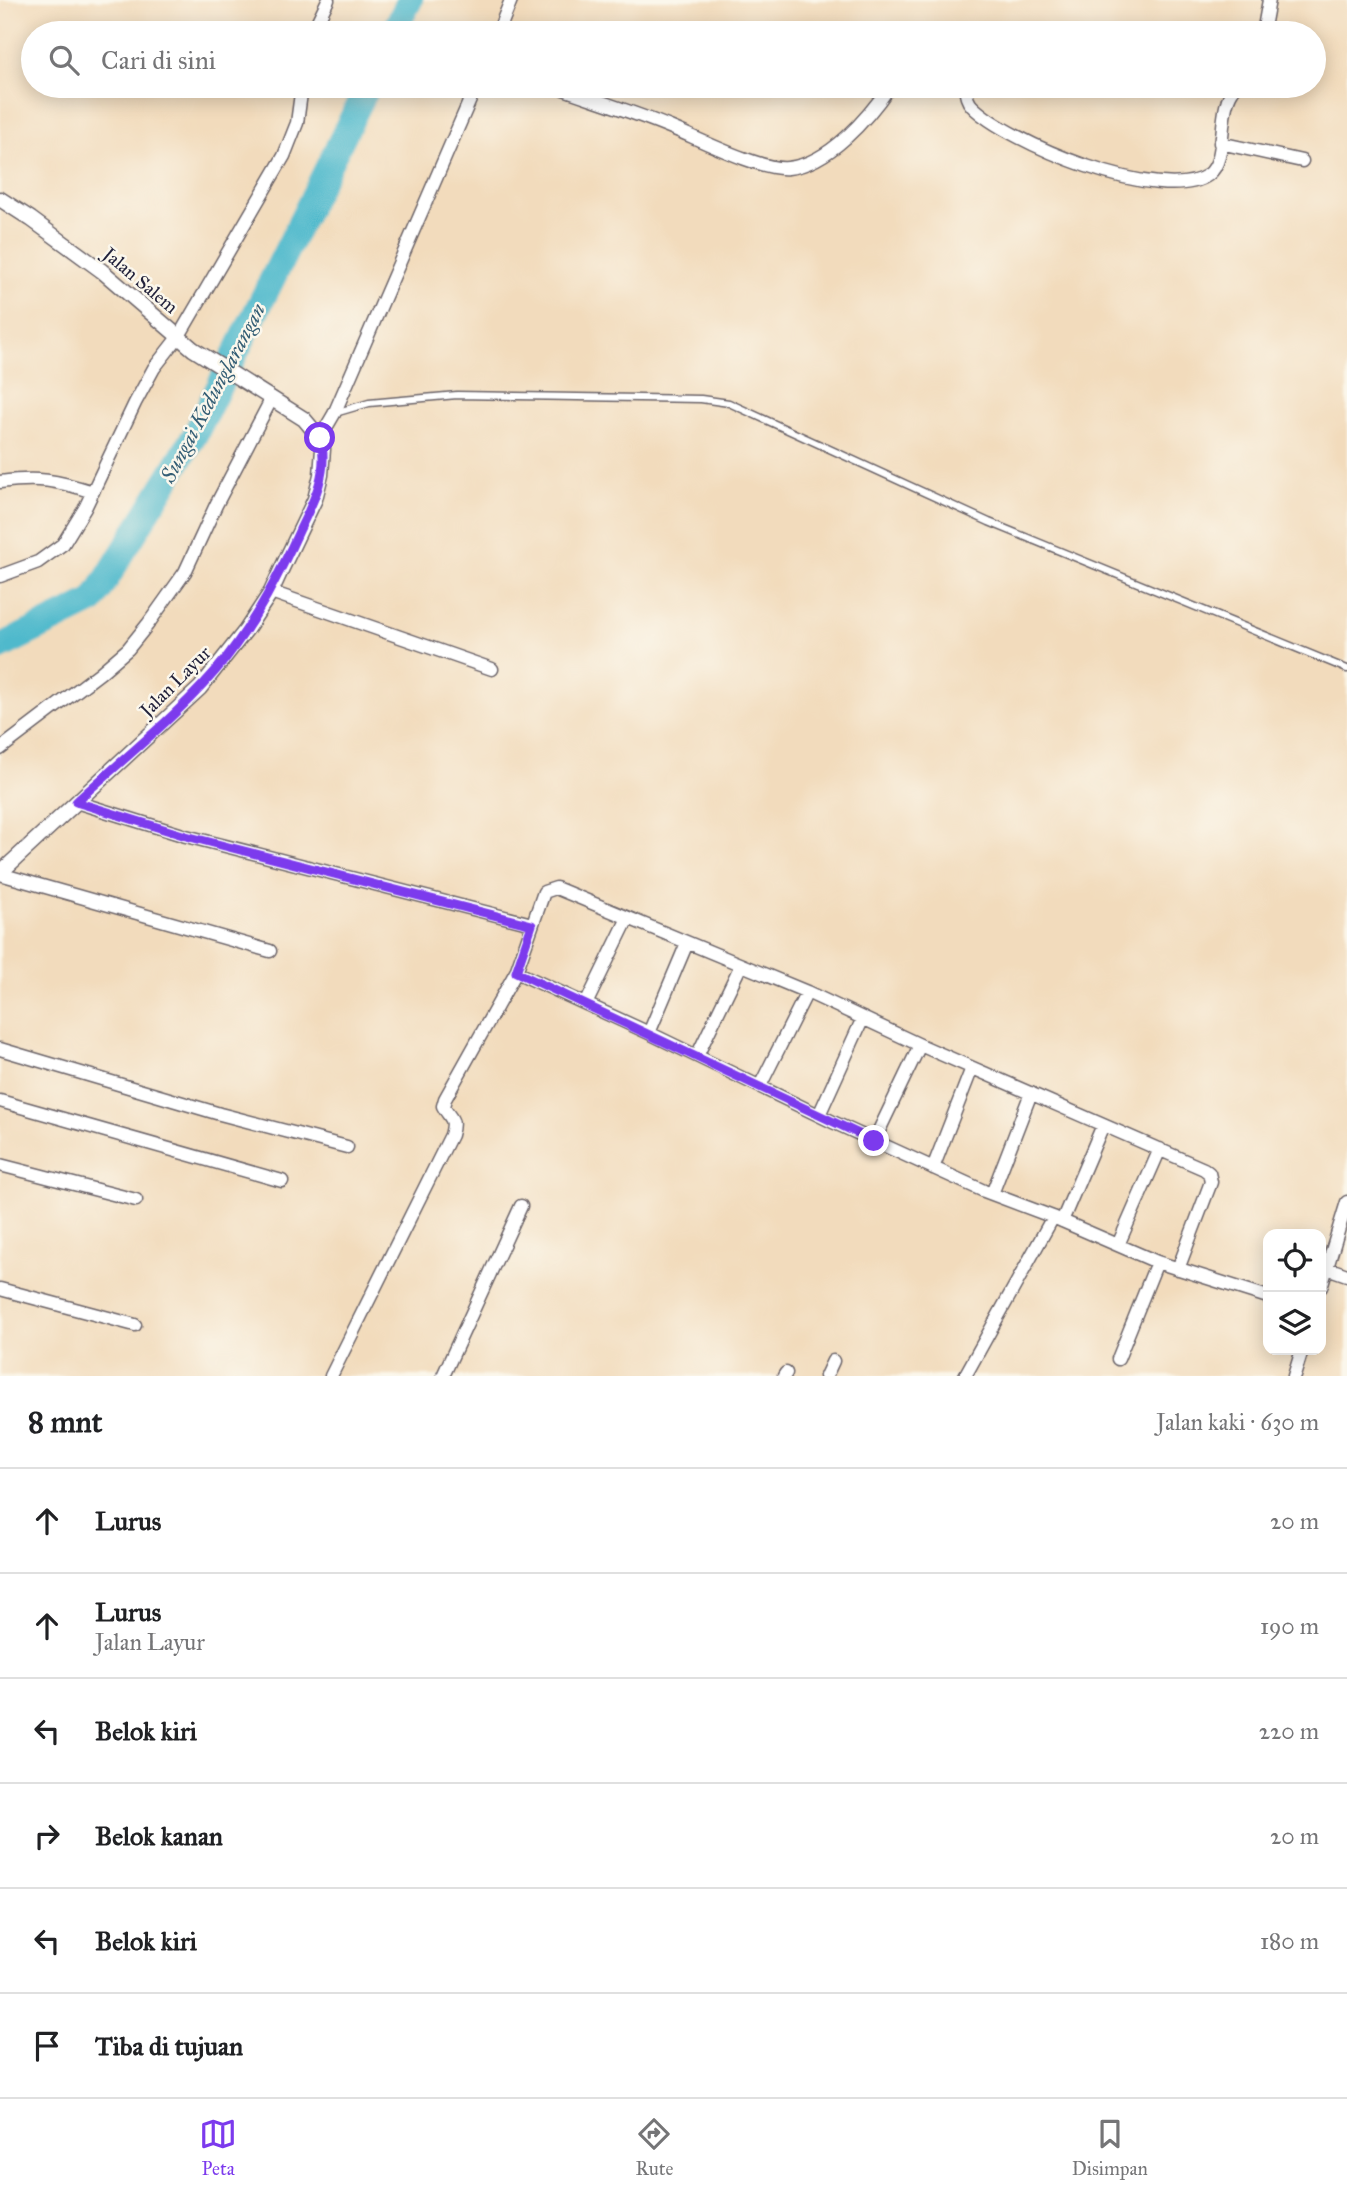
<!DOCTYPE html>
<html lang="id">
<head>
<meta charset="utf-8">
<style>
  body { margin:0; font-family:"IM FELL Great Primer",serif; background:#f6f6f6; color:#202124 }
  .controls { position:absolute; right:21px; bottom:21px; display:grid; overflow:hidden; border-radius:14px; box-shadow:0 4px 18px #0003 }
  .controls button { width:63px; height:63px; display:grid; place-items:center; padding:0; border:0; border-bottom:2px solid #e0e0e0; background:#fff; color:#202124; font:35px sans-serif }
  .stop { position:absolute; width:21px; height:21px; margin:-16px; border:5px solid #7c3aed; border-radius:50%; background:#fff }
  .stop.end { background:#7c3aed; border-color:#fff; box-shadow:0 2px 7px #0008 }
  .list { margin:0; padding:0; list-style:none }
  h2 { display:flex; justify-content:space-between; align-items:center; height:91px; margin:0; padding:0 28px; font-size:30px }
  h2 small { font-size:23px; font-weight:400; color:#757577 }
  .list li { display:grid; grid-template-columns:46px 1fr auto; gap:21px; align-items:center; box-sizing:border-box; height:105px; padding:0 28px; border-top:2px solid #e0e0e0 }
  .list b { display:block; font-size:26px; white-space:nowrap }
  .list p { margin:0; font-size:23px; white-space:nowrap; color:#757577 }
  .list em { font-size:23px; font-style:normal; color:#757577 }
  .icon { flex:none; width:38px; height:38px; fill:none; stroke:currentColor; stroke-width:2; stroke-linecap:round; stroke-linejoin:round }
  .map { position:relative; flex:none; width:1347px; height:1376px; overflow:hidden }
  .search { position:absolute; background:#fff; box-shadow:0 4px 18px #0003; left:21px; right:21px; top:21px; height:77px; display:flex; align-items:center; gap:18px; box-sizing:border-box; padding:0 24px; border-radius:38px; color:#757577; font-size:26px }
  .sheet { height:721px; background:#fff }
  nav { display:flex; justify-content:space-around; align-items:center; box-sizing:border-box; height:98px; border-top:2px solid #e0e0e0; background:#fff; font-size:19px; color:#757577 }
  nav a { display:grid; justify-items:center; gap:4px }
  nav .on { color:#7c3aed }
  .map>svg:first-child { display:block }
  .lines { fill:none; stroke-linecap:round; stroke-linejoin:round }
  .river { stroke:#4fb9cc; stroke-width:26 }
  .service-casing { stroke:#6b6368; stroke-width:9 }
  .minor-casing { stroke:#6b6368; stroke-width:15 }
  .tertiary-casing { stroke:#6b6368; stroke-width:17 }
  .service { stroke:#fff; stroke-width:6 }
  .minor { stroke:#fff; stroke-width:12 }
  .tertiary { stroke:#fff; stroke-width:14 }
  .route { stroke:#7c3aed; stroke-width:9 }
  .labels { text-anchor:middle; stroke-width:5; stroke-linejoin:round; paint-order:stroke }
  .street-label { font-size:19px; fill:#22223b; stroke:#fbf7ec }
  .water-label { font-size:21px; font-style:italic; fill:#345e75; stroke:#fbf7ec }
</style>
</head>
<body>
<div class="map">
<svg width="1347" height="1376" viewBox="0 0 1347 1376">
  <rect width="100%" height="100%" fill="#fbf7ec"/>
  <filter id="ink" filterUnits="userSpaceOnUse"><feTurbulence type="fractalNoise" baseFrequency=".0143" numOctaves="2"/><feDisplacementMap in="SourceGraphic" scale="14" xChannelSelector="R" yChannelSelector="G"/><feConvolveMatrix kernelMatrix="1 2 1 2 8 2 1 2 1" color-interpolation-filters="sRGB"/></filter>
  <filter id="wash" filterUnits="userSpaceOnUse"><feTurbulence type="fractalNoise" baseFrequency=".00686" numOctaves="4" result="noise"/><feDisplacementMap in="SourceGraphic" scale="28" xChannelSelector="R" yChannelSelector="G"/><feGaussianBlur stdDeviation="1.57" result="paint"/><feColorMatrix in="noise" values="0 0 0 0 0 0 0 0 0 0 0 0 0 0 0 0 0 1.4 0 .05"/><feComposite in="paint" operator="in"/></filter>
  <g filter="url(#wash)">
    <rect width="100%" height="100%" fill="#f2dbbc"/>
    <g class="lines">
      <!-- river -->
      <path class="river" d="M393,33L410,0
        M0,647L93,601L196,433L368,86"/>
    </g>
  </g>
  <g filter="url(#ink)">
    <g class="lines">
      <defs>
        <path id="service" d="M335,413L369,403L457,395L701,399L729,403L989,522L1347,669"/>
        <path id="minor" d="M312,33L328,0
          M498,33L511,0
          M1263,33L1269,0
          M555,86C594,100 634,112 672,128C699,139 762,171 788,168C829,164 868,118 890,86
          M965,86C966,93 966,100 972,106C1007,142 1163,207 1208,175C1230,159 1215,108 1236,86
          M1220,143L1302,161
          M320,438L334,414L476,86
          M0,482C38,477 56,480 93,492
          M0,576L38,562L63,544L85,508L135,403L154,368L179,336L284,156L297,123L302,86
          M271,592L492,669
          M0,749L100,673L128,649L148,624L185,572L216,505L272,398
          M76,802L186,836L532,924
          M0,874L270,951
          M516,972L544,892L556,888L807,992L920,1045L1204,1169L1209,1173L1211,1182L1178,1269
          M586,1004L628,918
          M649,1033L687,943
          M0,1049L220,1114L347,1147
          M697,1056L741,965
          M760,1086L807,992
          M0,1101L282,1181
          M819,1115L863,1018
          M874,1141L920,1045
          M0,1165L136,1200
          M933,1168L972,1068
          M992,1194L1031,1093
          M1062,1221L1103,1125
          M1118,1245L1160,1149
          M1327,1268L1347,1275
          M1321,1287L1347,1202
          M0,1289L135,1325
          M1118,1359L1157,1262
          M331,1376L451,1135C456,1117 450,1120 443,1106L445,1099L516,972L649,1033L835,1123L984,1191L1053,1217L1157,1262L1268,1297
          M443,1376L521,1206
          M784,1376L786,1373
          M826,1376L833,1361
          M965,1376L1053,1217
          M1294,1376L1302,1350"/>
        <path id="tertiary" d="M0,199L31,219L102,271L193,349L304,419L320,438L323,449L321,475L315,499L282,568L271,592L246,630L200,688L0,873"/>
      </defs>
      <!-- service casing -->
      <use href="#service" class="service-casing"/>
      <!-- minor casing -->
      <use href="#minor" class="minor-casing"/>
      <!-- tertiary casing -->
      <use href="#tertiary" class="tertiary-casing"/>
      <!-- service -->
      <use href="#service" class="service"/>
      <!-- minor -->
      <use href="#minor" class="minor"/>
      <!-- tertiary -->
      <use href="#tertiary" class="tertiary"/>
    </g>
  </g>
  <g class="lines" filter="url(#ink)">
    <!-- route -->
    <path class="route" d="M320,438C330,469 314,501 300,529C279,575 257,618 226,658C186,709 124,758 76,802L186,836L532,925L516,972L874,1141"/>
  </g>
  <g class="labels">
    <!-- street labels -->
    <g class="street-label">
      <text transform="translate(141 280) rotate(40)" y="7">Jalan Salem</text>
      <text transform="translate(175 681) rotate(-45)" y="7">Jalan Layur</text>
    </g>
    <!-- water labels -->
    <g class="water-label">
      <text transform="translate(213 393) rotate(-62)" y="7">Sungai Kedunglarangan</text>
    </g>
  </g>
</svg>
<div class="controls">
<button><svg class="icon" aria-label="locate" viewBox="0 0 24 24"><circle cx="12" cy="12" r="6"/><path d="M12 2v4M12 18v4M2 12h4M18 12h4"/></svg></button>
<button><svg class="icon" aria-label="layers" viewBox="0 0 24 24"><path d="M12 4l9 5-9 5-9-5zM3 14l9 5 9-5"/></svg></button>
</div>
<div class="stop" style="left:320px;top:438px"></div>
<div class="stop end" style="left:874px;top:1141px"></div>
<div class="search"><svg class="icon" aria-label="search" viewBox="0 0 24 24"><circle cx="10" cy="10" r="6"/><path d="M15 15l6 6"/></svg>Cari di sini</div>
</div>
<section class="sheet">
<h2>8 mnt<small>Jalan kaki · 630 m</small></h2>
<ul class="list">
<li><svg class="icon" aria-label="ahead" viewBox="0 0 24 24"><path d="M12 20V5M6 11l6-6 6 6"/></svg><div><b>Lurus</b></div><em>20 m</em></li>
<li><svg class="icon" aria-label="ahead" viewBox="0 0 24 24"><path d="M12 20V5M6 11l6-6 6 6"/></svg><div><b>Lurus</b><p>Jalan Layur</p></div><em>190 m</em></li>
<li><svg class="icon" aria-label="left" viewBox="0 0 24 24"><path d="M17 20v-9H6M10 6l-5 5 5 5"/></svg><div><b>Belok kiri</b></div><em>220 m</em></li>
<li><svg class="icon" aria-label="right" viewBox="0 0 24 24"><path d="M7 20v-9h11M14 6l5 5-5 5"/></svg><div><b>Belok kanan</b></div><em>20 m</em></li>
<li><svg class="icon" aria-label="left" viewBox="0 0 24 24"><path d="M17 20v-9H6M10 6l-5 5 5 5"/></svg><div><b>Belok kiri</b></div><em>180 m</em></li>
<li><svg class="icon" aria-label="arrive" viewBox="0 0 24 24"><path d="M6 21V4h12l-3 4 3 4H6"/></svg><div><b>Tiba di tujuan</b></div></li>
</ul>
</section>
<nav>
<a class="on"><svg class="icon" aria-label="map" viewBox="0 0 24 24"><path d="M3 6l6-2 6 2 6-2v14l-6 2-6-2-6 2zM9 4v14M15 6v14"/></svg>Peta</a>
<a><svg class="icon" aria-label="directions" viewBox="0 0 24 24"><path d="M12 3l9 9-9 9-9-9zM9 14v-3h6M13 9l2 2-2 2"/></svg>Rute</a>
<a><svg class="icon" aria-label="saved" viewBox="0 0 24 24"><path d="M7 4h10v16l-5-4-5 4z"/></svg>Disimpan</a>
</nav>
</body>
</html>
